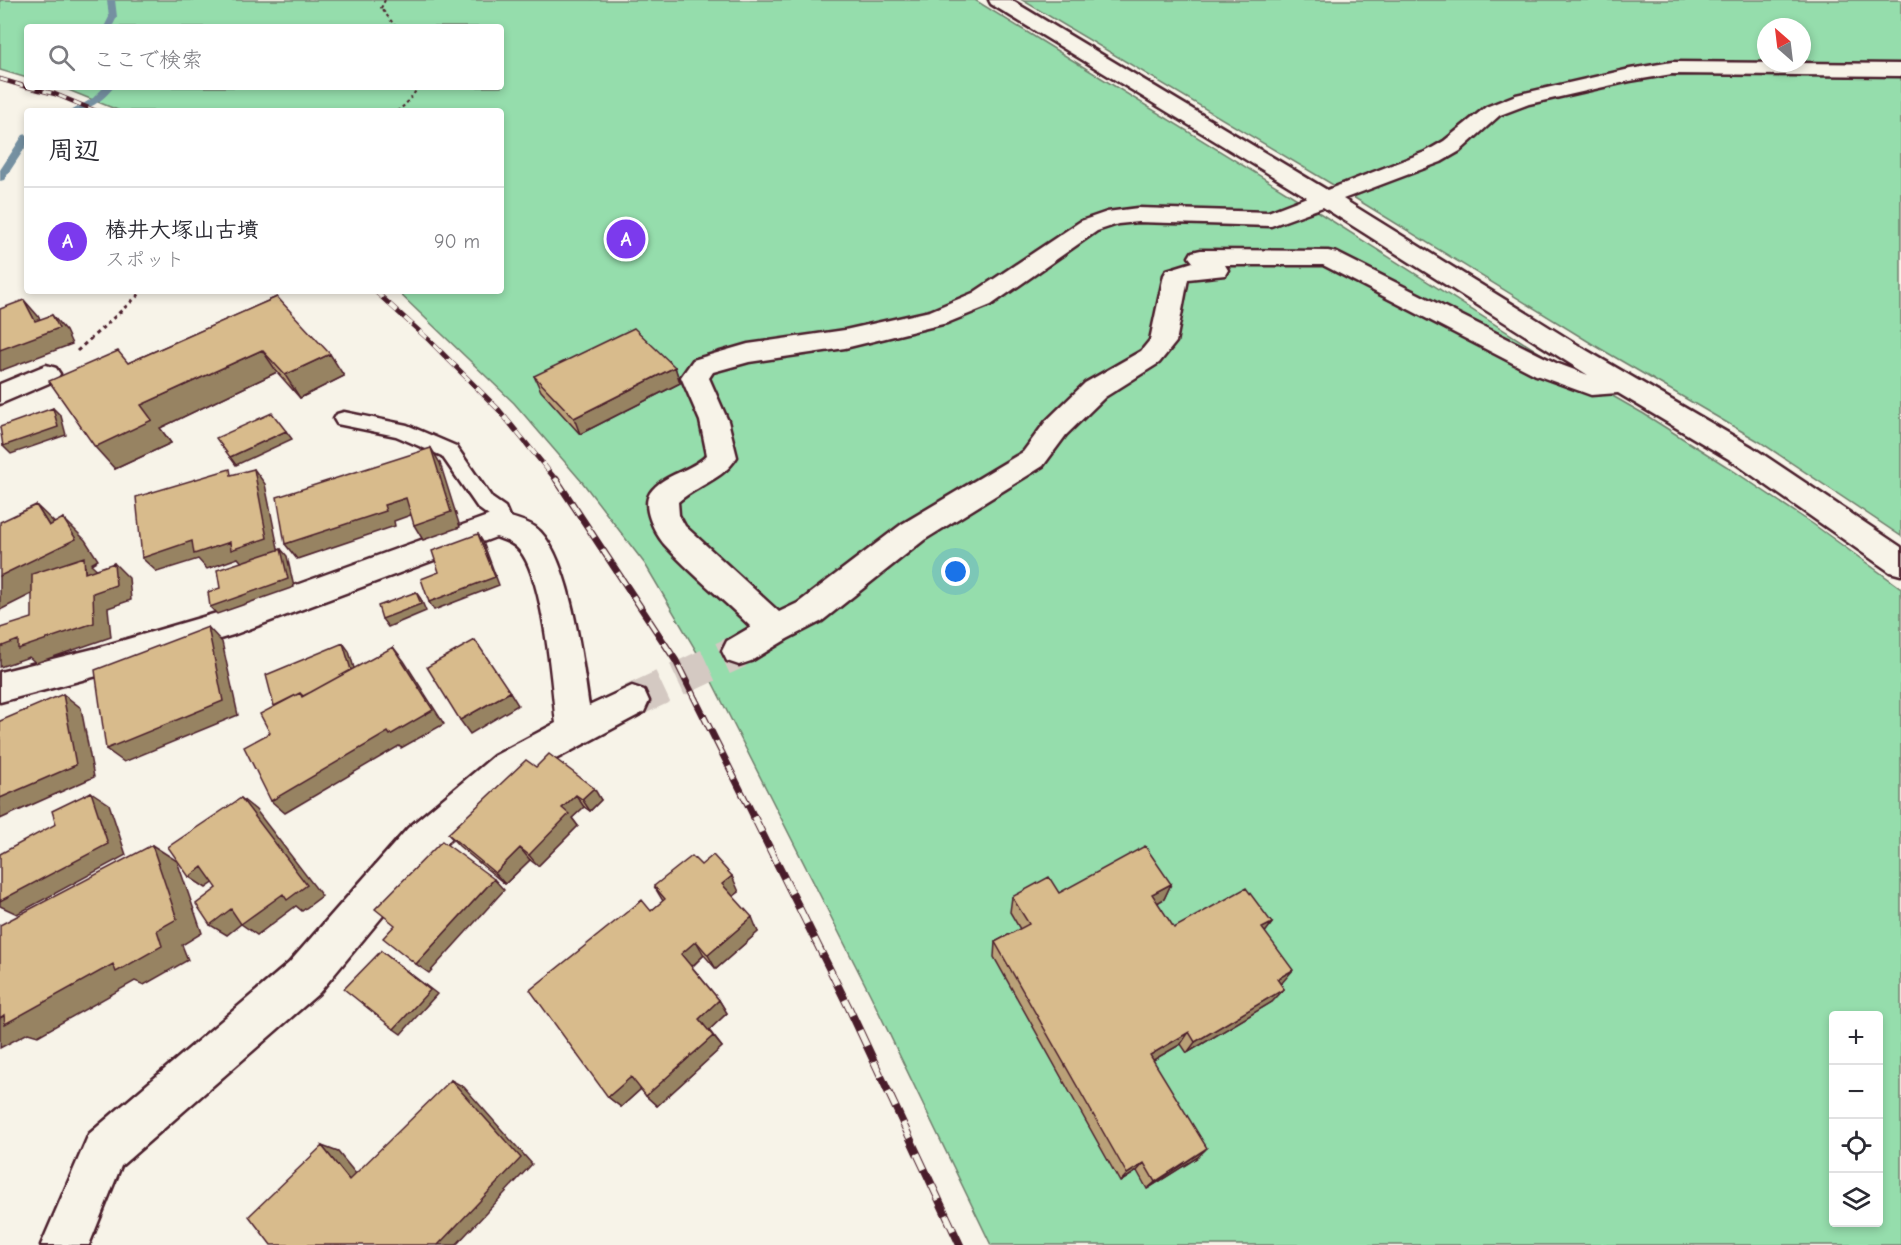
<!DOCTYPE html>
<html lang="ja">
<head>
<meta charset="utf-8">
<style>
  body { margin:0; font-family:"Comic Neue","Klee One",sans-serif; background:#f7f7f7; color:#2b2b33 }
  .controls { position:absolute; right:18px; bottom:18px; display:grid; overflow:hidden; border-radius:6px; box-shadow:0 3px 9px #0003 }
  .controls button { width:54px; height:54px; display:grid; place-items:center; padding:0; border:0; border-bottom:2px solid #e1e1e2; background:#fff; color:#2b2b33; font:30px sans-serif }
  .compass { position:absolute; left:1757px; top:18px; width:54px; height:54px; border-radius:50%; background:#fff; box-shadow:0 3px 9px #0003; rotate:332deg }
  .you { position:absolute; left:956px; top:572px; width:21px; height:21px; margin:-15px; border:4px solid #fff; border-radius:50%; background:#1a73e8; box-shadow:0 0 0 9px #1a73e833 }
  .badge { display:grid; place-items:center; width:39px; height:39px; border-radius:50%; background:#7c3aed; color:#fff; font-size:20px; font-weight:700 }
  .pin { position:absolute; translate:-50% -50%; border:3px solid #fff; box-shadow:0 2px 6px #0006 }
  .list { margin:0; padding:0; list-style:none }
  h2 { display:flex; justify-content:space-between; align-items:center; height:78px; margin:0; padding:0 24px; font-size:26px }
  h2 small { font-size:20px; font-weight:400; color:#7c7c81 }
  .list li { display:grid; grid-template-columns:39px 1fr auto; gap:18px; align-items:center; box-sizing:border-box; height:108px; padding:0 24px; border-top:2px solid #e1e1e2 }
  .list b { display:block; font-size:22px; white-space:nowrap }
  .list p { margin:0; font-size:20px; white-space:nowrap; color:#7c7c81 }
  .list em { font-size:20px; font-style:normal; color:#7c7c81 }
  .icon { flex:none; width:33px; height:33px; fill:none; stroke:currentColor; stroke-width:2; stroke-linecap:round; stroke-linejoin:round }
  .map { position:relative; flex:none; width:1901px; height:1245px; overflow:hidden }
  .search { position:absolute; background:#fff; box-shadow:0 3px 9px #0003; left:24px; top:24px; width:480px; height:66px; display:flex; align-items:center; gap:15px; box-sizing:border-box; padding:0 21px; border-radius:6px; color:#7c7c81; font-size:22px }
  .panel { position:absolute; background:#fff; box-shadow:0 3px 9px #0003; left:24px; top:108px; width:480px; height:186px; border-radius:6px }
  .map>svg:first-child { display:block }
  .green { fill:#95ddac; stroke:#707e6c; stroke-width:1.5; fill-rule:evenodd }
  .lines { fill:none; stroke-linecap:round; stroke-linejoin:round }
  .stream { fill:#7490a1; fill-rule:evenodd }
  .minor-tunnel { stroke:#d4c9c2; stroke-width:34; stroke-dasharray:34 16; stroke-linecap:butt }
  .service-casing { stroke:#4a1f2b; stroke-width:5 }
  .minor-casing { stroke:#4a1f2b; stroke-width:5 }
  .path-far1 { stroke:#4a1f2b; stroke-width:2; stroke-dasharray:3 3; stroke-linecap:butt }
  .path { stroke:#4a1f2b; stroke-width:3; stroke-dasharray:4 4; stroke-linecap:butt }
  .service { fill:#f7f3e8; fill-rule:evenodd }
  .minor { fill:#f7f3e8; fill-rule:evenodd }
  .rail-far3-casing { stroke:#4a1f2b; stroke-width:4.5 }
  .rail-far2-casing { stroke:#4a1f2b; stroke-width:5 }
  .rail-far1-casing { stroke:#4a1f2b; stroke-width:7 }
  .rail-casing { stroke:#4a1f2b; stroke-width:8 }
  .rail-far3 { stroke:#f7f3e8; stroke-width:3; stroke-dasharray:8; stroke-linecap:butt }
  .rail-far2 { stroke:#f7f3e8; stroke-width:4; stroke-dasharray:10; stroke-linecap:butt }
  .rail-far1 { stroke:#f7f3e8; stroke-width:4.5; stroke-dasharray:14; stroke-linecap:butt }
  .rail { stroke:#f7f3e8; stroke-width:6; stroke-dasharray:17; stroke-linecap:butt }
  .wall { fill:#baa178; stroke:#4a1f2b; stroke-width:1.5 }
  .shaded-wall { fill:#978362; stroke:#4a1f2b; stroke-width:1.5 }
  .building { fill:#d8bb8c; stroke:#4a1f2b; stroke-width:1.5 }
</style>
</head>
<body>
<div class="map">
<svg width="1901" height="1245" viewBox="0 0 1901 1245">
  <rect width="100%" height="100%" fill="#f7f3e8"/>
  <filter id="ink" filterUnits="userSpaceOnUse"><feTurbulence type="fractalNoise" baseFrequency=".0167" numOctaves="2"/><feDisplacementMap in="SourceGraphic" scale="12" xChannelSelector="R" yChannelSelector="G"/><feConvolveMatrix kernelMatrix="1 2 1 2 8 2 1 2 1" color-interpolation-filters="sRGB"/></filter>
  <g filter="url(#ink)">
    <!-- green -->
    <path class="green" d="M0,0H975L1307,205L1562,367L1644,414L1726,466L1813,524L1901,588V1245H991L871,996L698,654L645,564L583,483L514,403L397,291H501V111H120L61,87H501V27H27V78L0,70ZM1834,1016H1878V1222H1834Z
      M1022,0H1901V536L1760,442L1594,345L1340,189ZM1766,27H1802V63H1766Z"/>
    <g class="lines">
      <!-- stream -->
      <path class="stream" d="M107,0H115L117,17L112,27H104L109,17Z
        M104,87H114C102,101 90,111 71,111L93,98Z
        M27,134V145L4,180L0,181V170L23,135Z"/>
      <!-- minor-tunnel -->
      <path class="minor-tunnel" d="M632,701L739,651"/>
      <defs>
        <path id="service" d="M344,412L407,425L456,446L492,498L505,507L514,528L510,534L503,536L496,534L489,516L478,508L442,456L396,436L337,424L334,419L337,414Z"/>
        <path id="minor" d="M989,0H1011L1327,190L1425,152L1444,141L1486,107L1516,95L1630,69L1672,62L1901,64V76L1672,74L1630,81L1529,104L1500,115L1460,151L1441,162L1343,199L1586,350L1752,447L1901,547V575L1890,572L1732,461L1618,393L1591,395L1536,375L1323,265H1225L1228,270L1225,275L1188,279L1176,342L1159,363L1105,397L1066,435L1043,466L924,540L822,621L787,639L751,661L739,665L727,661L722,651L727,641L751,627C723,599 690,573 664,544C655,533 641,507 650,493C664,473 691,472 707,455L700,421L681,377L693,360L748,344L845,330L930,311L973,293L1081,221L1107,212L1138,208L1268,212L1307,197L991,4ZM1323,207L1588,375L1556,363L1337,253L1328,251L1201,250L1192,252L1189,257L1193,262L1167,270L1164,275L1150,340L1141,351L1085,383L1046,421L1023,452L902,524L798,603L779,612L685,526L679,515L678,502C697,485 723,480 737,457L728,421L709,378L713,372L749,362L845,348L947,323L991,305L1097,231L1118,224L1138,222L1271,226Z
          M46,365L56,368L60,374L56,380L0,404V384Z
          M496,513C508,517 525,520 535,527C570,552 583,665 589,706L632,686L644,690L649,701L644,712L520,778L434,854L319,993L121,1166L89,1245H41L89,1134L289,963L408,828L494,756L556,723C552,682 544,588 523,555C516,544 507,541 496,537L233,635L97,676L0,702V672L97,648L227,610Z"/>
      </defs>
      <!-- service casing -->
      <use href="#service" class="service-casing"/>
      <!-- minor casing -->
      <use href="#minor" class="minor-casing"/>
      <!-- path-far1 -->
      <path class="path-far1" d="M385,0L381,8L396,27
        M397,111L405,105L419,87"/>
      <!-- path -->
      <path class="path" d="M77,351L143,291"/>
      <!-- service -->
      <use href="#service" class="service"/>
      <!-- minor -->
      <use href="#minor" class="minor"/>
      <defs>
        <path id="rail-far3" d="M0,79L27,87
          M28,87L55,94L96,111"/>
        <path id="rail-far2" d="M375,291L429,340L499,410L557,481"/>
        <path id="rail-far1" d="M556,479L676,661L755,819"/>
        <path id="rail" d="M754,817L849,1008L960,1245"/>
      </defs>
      <!-- rail-far3 casing -->
      <use href="#rail-far3" class="rail-far3-casing"/>
      <!-- rail-far2 casing -->
      <use href="#rail-far2" class="rail-far2-casing"/>
      <!-- rail-far1 casing -->
      <use href="#rail-far1" class="rail-far1-casing"/>
      <!-- rail casing -->
      <use href="#rail" class="rail-casing"/>
      <!-- rail-far3 -->
      <use href="#rail-far3" class="rail-far3"/>
      <!-- rail-far2 -->
      <use href="#rail-far2" class="rail-far2"/>
      <!-- rail-far1 -->
      <use href="#rail-far1" class="rail-far1"/>
      <!-- rail -->
      <use href="#rail" class="rail"/>
    </g>
    <!-- wall -->
    <path class="wall" d="M277,297L344,376L300,398L277,372L160,428L171,443L115,469L128,363Z
      M675,367L680,383L580,434L541,391L534,376Z
      M536,767L601,800L590,811L584,807L572,818L578,826L538,866L530,860L505,884L459,846L448,834Z
      M701,865L739,892L733,896L758,932L716,969L704,955L692,967L719,1000L727,1013L709,1030L722,1047L657,1106L646,1096L641,1089L621,1107L608,1097L651,911L663,901L654,886Z
      M1171,884L1164,899L1157,903L1174,928L1272,923L1265,932L1280,984L1284,989L1272,1002L1187,1053L1181,1044L1153,1060L1198,1157L1147,1189L1137,1171L1120,1182L994,957L995,942L1020,929L1010,912L1012,897Z"/>
    <!-- shaded-wall -->
    <path class="shaded-wall" d="M24,300L38,316L47,332L52,315L66,331L72,344L0,371V350L35,321Z
      M262,350L277,372L160,428L171,443L115,469L95,447L141,405Z
      M330,354L344,376L300,398L285,375Z
      M675,367L680,383L580,434L574,418Z
      M53,408L61,416L66,435L11,454L3,446Z
      M286,431L292,439L236,465L230,457Z
      M431,448L440,463L460,527L423,540L414,525Z
      M254,469L265,484L279,553L244,565L238,558L207,569L198,559L157,572L142,558Z
      M406,498L416,513L394,521L395,526L297,559L285,544L384,505Z
      M36,505L59,527L63,518L85,540L98,560L91,564L100,572L85,573V567L0,610V576L49,526Z
      M478,534L483,542L499,585L434,610L429,602Z
      M281,549L287,556L294,587L217,614L210,607Z
      M114,563L129,578L131,600L108,608L111,637L36,663L29,657L0,667V647L93,593Z
      M416,592L421,599L426,611L388,627L382,619Z
      M208,627L222,642L238,715L124,762L106,749Z
      M343,643L349,651L359,685L275,708Z
      M393,647L404,661L444,724L401,748L399,746L285,813L271,801Z
      M510,692L518,705L470,734L460,720Z
      M63,694L81,708L94,777L0,819V798Z
      M594,788L601,800L590,811L582,799Z
      M91,792L109,804L126,855L17,914L0,906V901Z
      M576,795L584,807L572,818L578,826L538,866L529,855L562,808Z
      M241,798L256,810L322,896L302,911L296,906L257,935L241,924L227,935L210,925Z
      M152,845L177,861L202,933L182,945L188,960L144,985L135,981L38,1036L28,1033L0,1048V1018L157,930Z
      M520,848L530,860L505,884L495,873Z
      M202,867L219,879L206,888L189,877Z
      M732,876L739,892L730,899L722,884Z
      M494,879L504,890L429,973L416,964Z
      M1171,884L1164,899L1145,910L1152,894Z
      M752,917L758,932L716,969L708,955Z
      M1272,923L1261,938L1262,928Z
      M696,941L704,955L690,968L681,954Z
      M381,951L437,994L401,1034L394,1029Z
      M1293,970L1281,984L1266,993L1277,979Z
      M1284,989L1272,1002L1187,1053L1195,1042Z
      M719,1000L727,1013L708,1031L699,1019Z
      M1189,1032L1181,1044L1143,1066L1150,1055Z
      M713,1036L722,1047L657,1106L646,1096Z
      M631,1077L642,1088L621,1107L608,1097Z
      M451,1080L464,1087L532,1164L456,1245H438Z
      M322,1146L338,1152L365,1185L349,1180Z
      M1207,1148L1198,1157L1147,1189L1155,1182Z
      M1144,1163L1137,1171L1120,1182L1127,1174Z"/>
    <!-- building -->
    <path class="building" d="M277,297L330,354L285,375L262,350L141,405L152,420L95,447L49,381L118,351L128,363Z
      M24,300L35,321L52,315L59,328L0,350V309Z
      M634,328L675,367L574,418L534,376Z
      M53,408L58,427L3,446L0,427Z
      M272,413L286,431L230,457L216,438Z
      M431,448L451,512L414,525L406,498L384,505L386,511L285,544L277,497Z
      M230,469L231,475L254,469L267,538L231,550L230,542L194,554L192,541L142,558L136,497Z
      M36,505L49,526L63,518L76,539L0,576V522Z
      M478,534L495,577L429,602L421,579L439,572L432,551Z
      M281,549L288,579L210,607L208,592L220,588L217,570Z
      M84,557L85,573L114,563L116,585L93,593L94,623L18,649V640L0,647V628L32,618V574Z
      M416,592L421,604L382,619L378,606Z
      M208,627L223,701L106,749L95,670Z
      M475,640L510,692L460,720L427,667Z
      M343,643L351,670L311,692L303,696L300,693L274,706L266,675Z
      M393,647L433,710L390,735L388,732L271,801L244,747L270,733L260,714L300,693L302,697Z
      M63,694L76,765L0,798V721Z
      M549,754L594,788L582,799L576,795L562,808L569,814L529,855L520,848L495,873L448,834L526,760L536,767Z
      M91,792L108,844L0,901V854L56,824L52,811Z
      M241,798L307,885L287,900L283,894L241,924L231,909L210,925L196,904L217,888L202,867L189,877L168,847Z
      M442,841L494,879L416,964L383,938L395,925L375,909Z
      M152,845L177,919L157,930L162,946L116,972L113,964L5,1024L4,1015L0,1018V925Z
      M1145,846L1171,884L1152,894L1174,928L1246,888L1272,923L1262,928L1293,970L1277,979L1284,989L1195,1042L1189,1032L1150,1055L1207,1148L1155,1182L1144,1163L1127,1174L995,942L1029,924L1012,897L1049,877L1059,893Z
      M713,855L732,876L722,884L752,917L708,955L696,941L681,954L719,1000L699,1019L713,1036L646,1096L631,1077L608,1097L530,990L642,900L651,911L665,899L654,886L692,856L701,865Z
      M381,951L430,990L394,1029L344,989Z
      M451,1080L521,1158L438,1245H271L249,1216L322,1146L349,1180Z"/>
  </g>
</svg>
<div class="controls">
<button>+</button>
<button>−</button>
<button><svg class="icon" aria-label="locate" viewBox="0 0 24 24"><circle cx="12" cy="12" r="6"/><path d="M12 2v4M12 18v4M2 12h4M18 12h4"/></svg></button>
<button><svg class="icon" aria-label="layers" viewBox="0 0 24 24"><path d="M12 4l9 5-9 5-9-5zM3 14l9 5 9-5"/></svg></button>
</div>
<svg class="compass" viewBox="-18 -18 36 36"><path d="M0-13l5 13h-10z" fill="#e53935"/><path d="M0 13l5-13h-10z" fill="#7c7c81"/></svg>
<div class="you"></div>
<div class="pin badge" style="left:626px;top:239px">A</div>
<div class="search"><svg class="icon" aria-label="search" viewBox="0 0 24 24"><circle cx="10" cy="10" r="6"/><path d="M15 15l6 6"/></svg>ここで検索</div>
<section class="panel">
<h2>周辺<small></small></h2>
<ul class="list">
<li><span class="badge">A</span><div><b>椿井大塚山古墳</b><p>スポット</p></div><em>90 m</em></li>
</ul>
</section>
</div>
</body>
</html>
